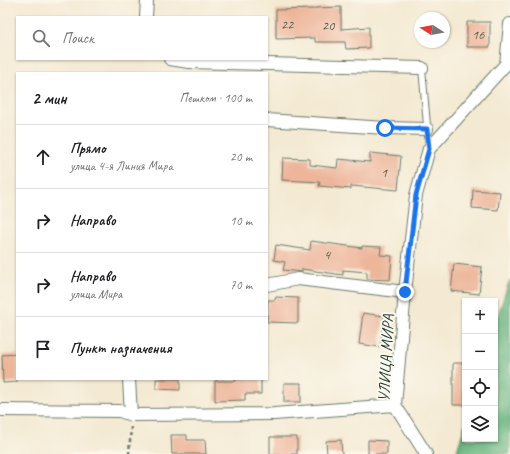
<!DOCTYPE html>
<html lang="ru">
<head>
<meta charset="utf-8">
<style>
  body { margin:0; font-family:Caveat,sans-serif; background:#f2f2f2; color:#202124 }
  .controls { position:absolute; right:12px; bottom:12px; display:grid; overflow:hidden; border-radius:0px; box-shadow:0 1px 3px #0004 }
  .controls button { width:36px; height:36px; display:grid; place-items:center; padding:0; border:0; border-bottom:1px solid #e0e0e0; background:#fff; color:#202124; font:20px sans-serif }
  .compass { position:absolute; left:414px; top:12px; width:36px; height:36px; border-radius:50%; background:#fff; box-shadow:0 1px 3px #0004; rotate:281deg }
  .stop { position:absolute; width:12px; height:12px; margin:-9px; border:3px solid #1a73e8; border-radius:50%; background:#fff }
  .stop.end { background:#1a73e8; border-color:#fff; box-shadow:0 1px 4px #0008 }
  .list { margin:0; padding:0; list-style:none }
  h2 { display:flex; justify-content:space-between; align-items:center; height:52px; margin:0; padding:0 16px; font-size:17px }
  h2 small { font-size:13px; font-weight:400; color:#757577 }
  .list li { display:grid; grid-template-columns:26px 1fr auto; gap:12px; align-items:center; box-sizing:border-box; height:64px; padding:0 16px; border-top:1px solid #e0e0e0 }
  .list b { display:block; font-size:15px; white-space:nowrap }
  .list p { margin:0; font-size:13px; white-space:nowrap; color:#757577 }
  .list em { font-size:13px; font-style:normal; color:#757577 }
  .icon { flex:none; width:22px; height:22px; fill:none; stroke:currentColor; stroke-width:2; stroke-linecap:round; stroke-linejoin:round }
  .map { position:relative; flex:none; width:510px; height:454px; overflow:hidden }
  .search { position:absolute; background:#fff; box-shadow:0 1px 3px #0004; left:16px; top:16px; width:252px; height:44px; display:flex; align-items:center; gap:10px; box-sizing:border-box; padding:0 14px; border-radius:0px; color:#757577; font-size:15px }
  .panel { position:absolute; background:#fff; box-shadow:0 1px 3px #0004; left:16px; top:72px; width:252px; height:308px; border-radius:0px }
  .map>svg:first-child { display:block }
  .forest { fill:#65b27c; stroke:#427858 }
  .building { fill:#edb59a }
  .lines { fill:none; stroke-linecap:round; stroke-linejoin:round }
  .lane-casing { stroke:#6a7a6c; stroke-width:8 }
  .street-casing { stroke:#6a7a6c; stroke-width:14 }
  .path { stroke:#6a7a6c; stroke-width:2.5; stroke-dasharray:3 3; stroke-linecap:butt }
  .lane { stroke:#fff; stroke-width:6 }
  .street { stroke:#fff; stroke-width:12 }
  .route { stroke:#1a73e8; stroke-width:5 }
  .labels { text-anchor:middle; stroke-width:4; stroke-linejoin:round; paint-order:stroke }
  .number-label { font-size:14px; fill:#525b4e }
  .street-label { font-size:16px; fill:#1f3d34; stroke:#fbf7ec }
</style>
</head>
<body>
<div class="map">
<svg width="510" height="454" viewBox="0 0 510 454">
  <rect width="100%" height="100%" fill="#fbf7ec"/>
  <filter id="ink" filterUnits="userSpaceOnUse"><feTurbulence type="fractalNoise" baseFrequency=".025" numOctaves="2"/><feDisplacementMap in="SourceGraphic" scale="8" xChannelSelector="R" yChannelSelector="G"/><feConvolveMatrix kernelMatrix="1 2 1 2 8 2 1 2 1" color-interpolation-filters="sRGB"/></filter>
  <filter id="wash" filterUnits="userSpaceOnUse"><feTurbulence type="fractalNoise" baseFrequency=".012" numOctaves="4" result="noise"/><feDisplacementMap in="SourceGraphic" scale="16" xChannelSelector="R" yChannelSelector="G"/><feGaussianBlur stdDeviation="0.9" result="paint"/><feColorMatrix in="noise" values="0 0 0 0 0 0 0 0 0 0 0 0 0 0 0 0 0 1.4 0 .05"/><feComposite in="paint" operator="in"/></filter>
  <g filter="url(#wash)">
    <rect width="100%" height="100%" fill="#f4ead3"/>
    <!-- forest -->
    <path class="forest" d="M510,280V454H456L465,424V439H495V325L507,287Z"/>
    <g id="blocks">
      <!-- building -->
      <path class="building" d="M341,7V29L369,27V48L346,49L345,42H315V38L276,39V10L315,9V8Z
        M467,22H490V47H467Z
        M370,153L401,156L398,190L351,186V189L319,186L320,182L282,180L283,158L310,159V165L337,168L338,159L370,162Z
        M473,190L500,192L498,210L472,208Z
        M311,241L362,248V246L381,247L380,255L392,256L390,280L367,279V272L343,270V275L302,269V272L283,270L285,262L274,260L276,245L310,250Z
        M454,264L482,267L479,294L451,291Z
        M276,297L298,298V323L267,322L268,300H275Z
        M363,313L384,316L380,347L359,344Z
        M17,354V382L3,383L2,355Z
        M453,363H465V405H453Z
        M156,379H180V390L156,389Z
        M236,379H261V394H245V400L215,401V381H236Z
        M284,383H301V402H284Z
        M171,435H187V440H205L206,454H172Z
        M270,437H297V454H270Z
        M341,440L342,454H327L326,441Z
        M368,440L387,441V454H368Z"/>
    </g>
  </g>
  <g filter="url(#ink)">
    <use href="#blocks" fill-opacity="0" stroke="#6a7a6c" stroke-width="1"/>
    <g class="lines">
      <defs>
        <path id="lane" d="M422,68L429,148"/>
        <path id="street" d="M146,17L147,0
          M170,59L189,62L422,68
          M267,120L385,128L427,129
          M267,285L298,279L405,292
          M129,379L131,415
          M0,410L120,411L131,415L274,414L395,405
          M426,454L395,405L405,292L416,195L429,149L506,64L510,24"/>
      </defs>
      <!-- lane casing -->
      <use href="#lane" class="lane-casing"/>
      <!-- street casing -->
      <use href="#street" class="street-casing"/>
      <!-- path -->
      <path class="path" d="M129,454L131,427"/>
      <!-- lane -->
      <use href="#lane" class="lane"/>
      <!-- street -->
      <use href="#street" class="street"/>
    </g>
  </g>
  <g class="lines" filter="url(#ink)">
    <!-- route -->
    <path class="route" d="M385,128L427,129L429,149L416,195L405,292"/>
  </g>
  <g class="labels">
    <!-- number labels -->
    <g class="number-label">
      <text x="287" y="29">22</text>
      <text x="328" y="30">20</text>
      <text x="478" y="39">16</text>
      <text x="384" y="177">1</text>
      <text x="327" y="259">4</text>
    </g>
    <!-- street labels -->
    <g class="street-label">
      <text transform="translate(385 358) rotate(-87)" y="6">УЛИЦА МИРА</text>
    </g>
  </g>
</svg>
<div class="controls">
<button>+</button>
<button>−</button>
<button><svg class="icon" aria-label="locate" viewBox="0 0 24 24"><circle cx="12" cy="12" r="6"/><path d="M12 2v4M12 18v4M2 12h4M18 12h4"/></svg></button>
<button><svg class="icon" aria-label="layers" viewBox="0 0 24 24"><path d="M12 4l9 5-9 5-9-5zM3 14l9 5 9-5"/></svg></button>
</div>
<svg class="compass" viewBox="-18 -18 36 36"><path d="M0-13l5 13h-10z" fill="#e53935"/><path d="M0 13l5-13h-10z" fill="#757577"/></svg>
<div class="stop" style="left:385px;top:128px"></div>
<div class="stop end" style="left:405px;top:292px"></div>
<div class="search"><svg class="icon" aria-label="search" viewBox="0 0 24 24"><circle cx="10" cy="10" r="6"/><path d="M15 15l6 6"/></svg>Поиск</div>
<section class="panel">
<h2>2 мин<small>Пешком · 100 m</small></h2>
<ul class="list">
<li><svg class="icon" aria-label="ahead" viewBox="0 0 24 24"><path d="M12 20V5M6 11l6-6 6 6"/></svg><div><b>Прямо</b><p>улица 4-я Линия Мира</p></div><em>20 m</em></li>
<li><svg class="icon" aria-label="right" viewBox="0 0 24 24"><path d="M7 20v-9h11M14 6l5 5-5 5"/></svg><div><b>Направо</b></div><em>10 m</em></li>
<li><svg class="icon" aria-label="right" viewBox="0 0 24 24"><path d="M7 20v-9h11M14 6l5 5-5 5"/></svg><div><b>Направо</b><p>улица Мира</p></div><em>70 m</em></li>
<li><svg class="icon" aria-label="arrive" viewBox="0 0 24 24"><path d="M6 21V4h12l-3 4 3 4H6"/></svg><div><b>Пункт назначения</b></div></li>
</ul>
</section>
</div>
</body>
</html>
